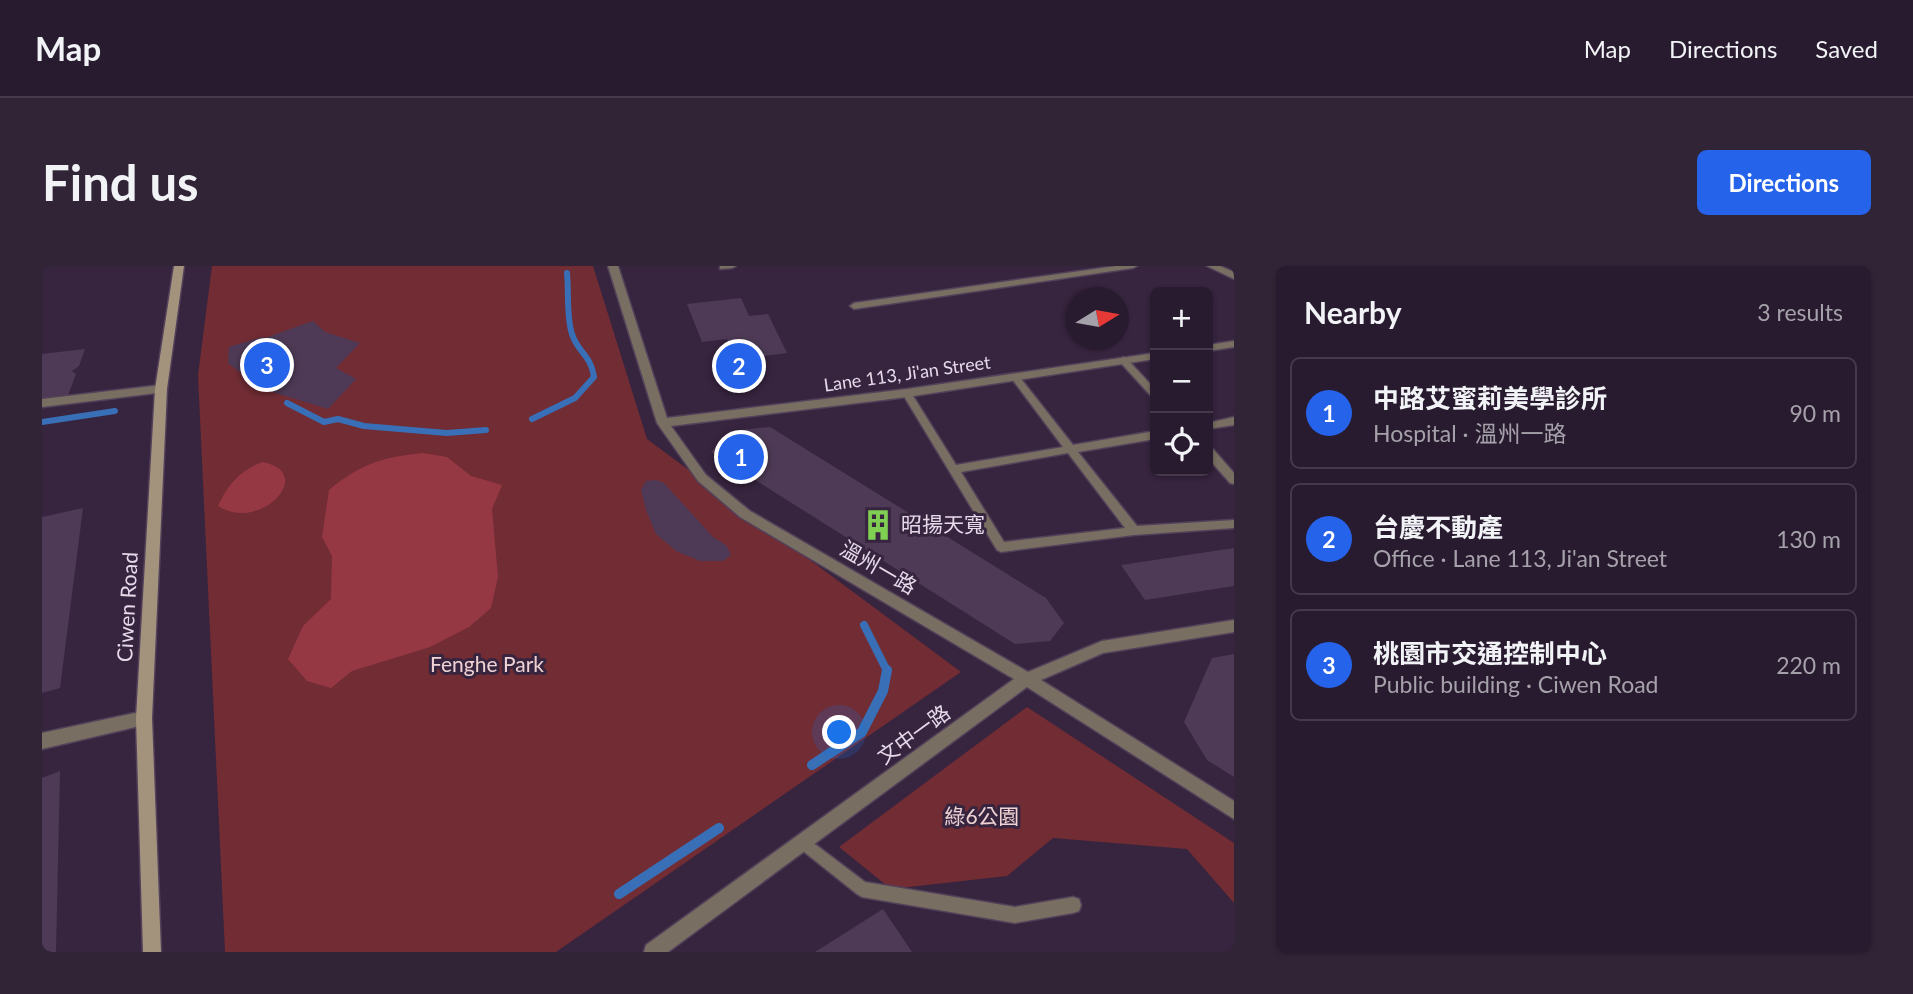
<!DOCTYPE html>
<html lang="en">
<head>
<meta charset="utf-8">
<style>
  body { margin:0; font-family:Lato,"Noto Sans TC",sans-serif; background:#312437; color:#f1f3f6 }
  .controls { position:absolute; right:21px; top:21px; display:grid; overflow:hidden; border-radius:10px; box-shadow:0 2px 5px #0004 }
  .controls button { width:63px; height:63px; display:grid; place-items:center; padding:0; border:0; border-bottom:2px solid #45394b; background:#291b2f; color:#f1f3f6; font:35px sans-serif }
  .compass { position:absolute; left:1024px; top:21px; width:63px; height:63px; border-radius:50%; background:#291b2f; box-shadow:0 2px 5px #0004; rotate:79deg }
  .you { position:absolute; left:798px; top:467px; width:24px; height:24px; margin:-18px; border:5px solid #fff; border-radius:50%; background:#1a73e8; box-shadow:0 0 0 10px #1a73e833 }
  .badge { display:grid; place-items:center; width:46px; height:46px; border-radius:50%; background:#2563eb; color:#fff; font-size:23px; font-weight:700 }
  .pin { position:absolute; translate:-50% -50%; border:4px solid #fff; box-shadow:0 2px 7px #0006 }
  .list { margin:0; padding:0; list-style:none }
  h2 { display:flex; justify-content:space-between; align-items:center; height:91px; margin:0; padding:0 28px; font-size:30px }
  h2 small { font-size:23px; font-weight:400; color:#a5a1aa }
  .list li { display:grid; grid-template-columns:46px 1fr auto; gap:21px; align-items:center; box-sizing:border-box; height:112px; margin:0 14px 14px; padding:0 14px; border:2px solid #45394b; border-radius:10px }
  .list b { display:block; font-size:26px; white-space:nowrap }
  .list p { margin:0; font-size:23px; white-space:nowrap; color:#a5a1aa }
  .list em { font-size:23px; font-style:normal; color:#a5a1aa }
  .icon { flex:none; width:38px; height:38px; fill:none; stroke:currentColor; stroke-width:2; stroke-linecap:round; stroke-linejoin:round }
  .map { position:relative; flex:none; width:1192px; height:686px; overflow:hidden; border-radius:10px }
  header { display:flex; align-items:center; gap:42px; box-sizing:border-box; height:98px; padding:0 35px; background:#291b2f; border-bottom:2px solid #45394b }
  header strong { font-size:33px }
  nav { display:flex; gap:38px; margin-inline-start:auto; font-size:24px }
  .intro { display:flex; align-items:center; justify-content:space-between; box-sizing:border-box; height:168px; padding:0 42px }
  h1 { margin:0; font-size:49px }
  .button { padding:18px 32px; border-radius:10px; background:#2563eb; color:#fff; font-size:24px; font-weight:700 }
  main { display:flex; gap:42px; padding:0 42px }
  aside { flex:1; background:#291b2f; border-radius:10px; box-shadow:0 2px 5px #0004 }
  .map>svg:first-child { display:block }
  .green { fill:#712c34 }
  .forest { fill:#963844 }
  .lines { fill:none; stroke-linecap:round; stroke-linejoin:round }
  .stream-far2 { stroke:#386fb6; stroke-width:6 }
  .stream-far1 { stroke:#386fb6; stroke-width:8 }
  .stream { stroke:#386fb6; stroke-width:10 }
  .building { fill:#4e3a56 }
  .lane-casing { stroke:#53415a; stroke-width:3 }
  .street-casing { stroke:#53415a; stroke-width:3 }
  .secondary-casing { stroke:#53415a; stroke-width:3 }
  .lane { fill:#786e61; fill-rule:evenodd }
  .street { fill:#786e61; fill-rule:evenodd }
  .secondary { fill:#a3937d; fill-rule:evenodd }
  .labels { text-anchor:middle; stroke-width:6; stroke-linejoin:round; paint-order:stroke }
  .far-street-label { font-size:18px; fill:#e5d9ea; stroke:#37243f }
  .poi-label { font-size:21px; fill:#e5d9ea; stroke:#37243f; text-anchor:start }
  .street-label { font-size:21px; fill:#e5d9ea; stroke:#37243f }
  .park-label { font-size:21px; fill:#efd3d4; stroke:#37243f }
</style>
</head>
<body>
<header>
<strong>Map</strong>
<nav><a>Map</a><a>Directions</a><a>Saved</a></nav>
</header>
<div class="intro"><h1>Find us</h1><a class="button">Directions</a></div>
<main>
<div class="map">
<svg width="1192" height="686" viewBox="0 0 1192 686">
  <rect width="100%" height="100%" fill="#37243f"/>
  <!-- green -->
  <path class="green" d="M170,0H551L605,173L919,406L514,686H183L156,109Z
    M985,441L1192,577V637L1145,583L1011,572L965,610L849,623L797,581Z"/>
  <!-- forest -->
  <path class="forest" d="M381,187L405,191L429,210L460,219L450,243L456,311L449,342L427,361L388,381L310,405L289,422L265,415L246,393L261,360L289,333L290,290L280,271L287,224C318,198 341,191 381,187Z
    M221,196C275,207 218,267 176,240C185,219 199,203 221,196Z"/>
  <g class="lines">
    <!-- stream-far2 -->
    <path class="stream-far2" d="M245,137L282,156L296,153L322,160L405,167L444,164
      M490,153L533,132L552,111C549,89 536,87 530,68C524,49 527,27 525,7
      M0,156L73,145"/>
    <!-- stream-far1 -->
    <path class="stream-far1" d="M822,359L845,405"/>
    <!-- stream -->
    <path class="stream" d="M770,499L820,466L841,425L845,404
      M577,628L677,562"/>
  </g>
  <!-- building -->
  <path class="building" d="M699,32L707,50L726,48L745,87L693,94L685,73L660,76L645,38Z
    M271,55L283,66L318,77L294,102L314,113L286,143L218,122L186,97L187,81L220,71L223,72Z
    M43,83L37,100L30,105L34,108L25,132L11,134L7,131L0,135V88Z
    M728,161L1004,332L1022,357L1008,375L973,378L669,186L688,165Z
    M614,214L622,217L671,271L684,279L689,289L681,295H658L634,285L614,268L604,244L599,224L604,215Z
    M41,242L18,422L0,427V251Z
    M1192,282V320L1103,334L1079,299Z
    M1192,388V511L1165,494L1142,456L1170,392Z
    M18,505L14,686H0V512Z
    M841,643L870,686H773Z"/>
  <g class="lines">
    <defs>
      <path id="lane" d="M678,0H694L690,2L678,3Z
        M1074,0H1095L1091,2L812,43L808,40L812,37Z
        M1081,91L1084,92L1113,123V132L1110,131L1078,96L1076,94Z
        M973,108L976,109L1031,179L1113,165V173L1036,186L1095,260L1192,254V262L1092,269L959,286L955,284L860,127L865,124L868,125L914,199L1021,181L970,113V109ZM1026,187L1083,262L962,276L919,206Z
        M1192,151V159L1166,163V157Z
        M1166,181L1170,182L1192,207V218L1188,217L1166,192Z
        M761,569L823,616L973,641L1031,631L1037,633L1039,639L1037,645L1031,647L973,657L820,631L815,628L756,581L754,576L756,571Z"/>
      <path id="street" d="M566,0H576L625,152L865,123L1113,87V93L865,131L629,160L664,209L708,245L986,406L1060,375L1192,354V366L1061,387L999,414L1192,535V553L985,421L626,686H602L604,679L972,413L698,251L656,215L615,157Z
        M1165,0H1178L1192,6V13Z
        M1192,75V81L1166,85V79Z
        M119,119L125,123L123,126L0,141V133Z
        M102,445L107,447L110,452L107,457L102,459L0,483V467Z"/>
      <path id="secondary" d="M132,0H142L125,123L110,452L119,686H101L94,452L113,123Z"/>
    </defs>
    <!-- lane casing -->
    <use href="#lane" class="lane-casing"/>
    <!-- street casing -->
    <use href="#street" class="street-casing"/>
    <!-- secondary casing -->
    <use href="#secondary" class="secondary-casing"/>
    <!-- lane -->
    <use href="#lane" class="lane"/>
    <!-- street -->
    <use href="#street" class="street"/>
    <!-- secondary -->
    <use href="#secondary" class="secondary"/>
  </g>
  <!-- icons -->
  <defs>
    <symbol id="building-bare" viewBox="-9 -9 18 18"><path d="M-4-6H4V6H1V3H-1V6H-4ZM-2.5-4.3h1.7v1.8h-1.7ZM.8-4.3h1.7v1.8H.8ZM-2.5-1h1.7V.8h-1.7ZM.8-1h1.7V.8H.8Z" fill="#7fd052" stroke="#37243f" stroke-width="2.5" paint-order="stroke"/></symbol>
  </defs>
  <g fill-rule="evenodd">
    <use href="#building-bare" x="814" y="237" width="44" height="44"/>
  </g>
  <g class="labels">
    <!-- far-street labels -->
    <g class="far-street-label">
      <text transform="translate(865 108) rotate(-8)" y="6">Lane 113, Ji'an Street</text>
    </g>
    <!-- poi labels -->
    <g class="poi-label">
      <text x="859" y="266">昭揚天寬</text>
    </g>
    <!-- street labels -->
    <g class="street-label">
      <text transform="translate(836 302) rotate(30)" y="7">溫州一路</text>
      <text transform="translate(86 341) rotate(-87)" y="7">Ciwen Road</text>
      <text transform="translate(872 469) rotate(-36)" y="7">文中一路</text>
    </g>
    <!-- park labels -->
    <g class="park-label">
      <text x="445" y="406">Fenghe Park</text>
      <text x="940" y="558">綠6公園</text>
    </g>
  </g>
</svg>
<div class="controls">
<button>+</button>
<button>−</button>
<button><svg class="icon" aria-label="locate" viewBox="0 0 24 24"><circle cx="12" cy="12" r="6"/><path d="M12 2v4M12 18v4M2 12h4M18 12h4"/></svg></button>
</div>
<svg class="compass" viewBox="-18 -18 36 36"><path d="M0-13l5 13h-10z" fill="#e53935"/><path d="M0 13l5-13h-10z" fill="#a5a1aa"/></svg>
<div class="you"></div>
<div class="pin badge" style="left:699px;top:191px">1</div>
<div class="pin badge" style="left:697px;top:100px">2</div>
<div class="pin badge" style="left:225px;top:99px">3</div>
</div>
<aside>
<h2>Nearby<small>3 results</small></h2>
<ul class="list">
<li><span class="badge">1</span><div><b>中路艾蜜莉美學診所</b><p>Hospital · 溫州一路</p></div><em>90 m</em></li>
<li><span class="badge">2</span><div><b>台慶不動產</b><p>Office · Lane 113, Ji'an Street</p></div><em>130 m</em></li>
<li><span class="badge">3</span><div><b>桃園市交通控制中心</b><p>Public building · Ciwen Road</p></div><em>220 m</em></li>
</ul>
</aside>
</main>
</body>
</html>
